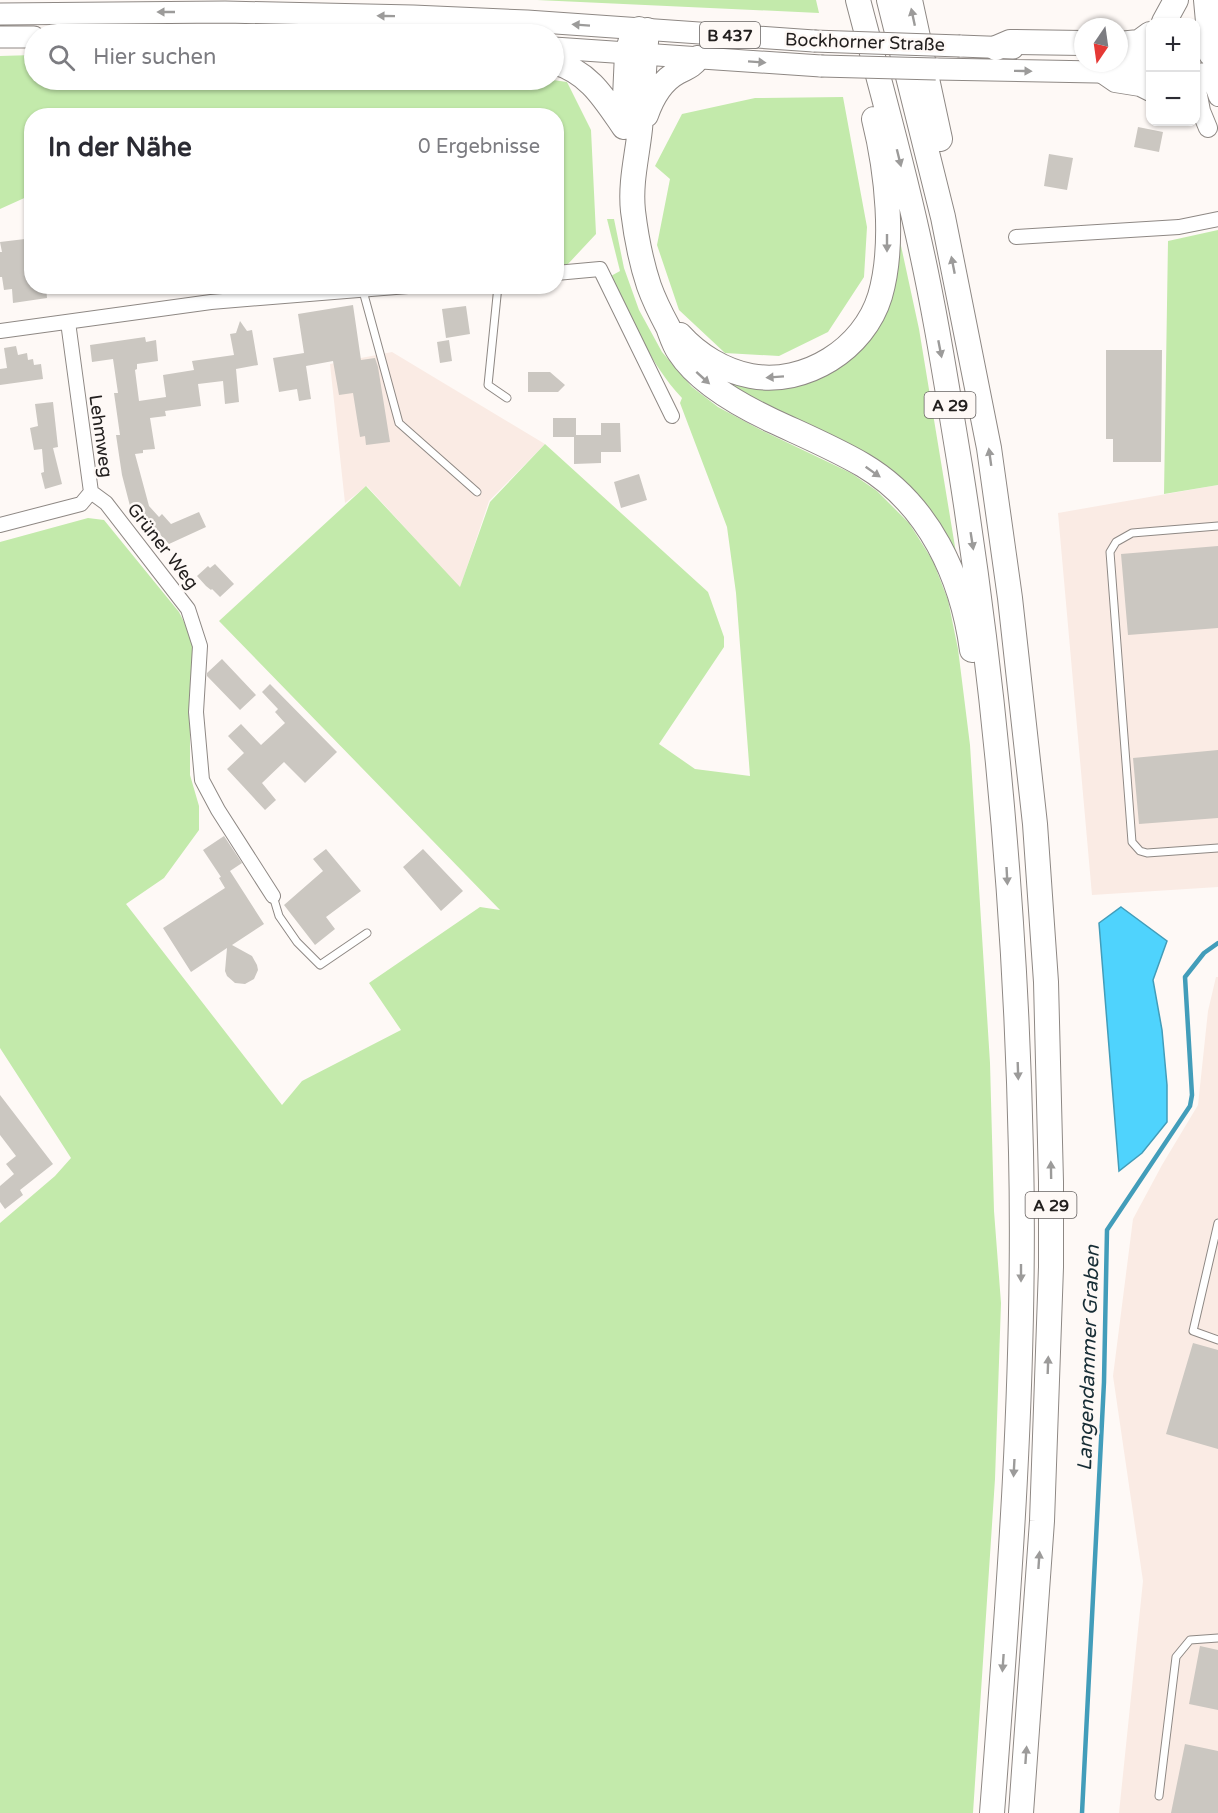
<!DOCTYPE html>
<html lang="de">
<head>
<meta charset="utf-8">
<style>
  body { margin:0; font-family:"Varela Round",sans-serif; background:#f7f7f7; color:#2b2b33 }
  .controls { position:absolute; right:18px; top:18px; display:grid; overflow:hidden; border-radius:12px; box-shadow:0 2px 4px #0004 }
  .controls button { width:54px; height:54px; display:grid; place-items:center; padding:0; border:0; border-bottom:2px solid #e1e1e2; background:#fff; color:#2b2b33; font:30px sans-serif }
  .compass { position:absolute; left:1074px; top:18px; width:54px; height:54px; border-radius:50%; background:#fff; box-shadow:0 2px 4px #0004; rotate:193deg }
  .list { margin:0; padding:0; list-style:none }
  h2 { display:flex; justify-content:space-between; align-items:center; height:78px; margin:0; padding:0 24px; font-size:26px }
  h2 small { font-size:20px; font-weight:400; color:#7c7c81 }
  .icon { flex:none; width:33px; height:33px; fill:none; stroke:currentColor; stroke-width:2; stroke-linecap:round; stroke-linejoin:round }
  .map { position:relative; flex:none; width:1218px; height:1813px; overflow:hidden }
  .search { position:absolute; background:#fff; box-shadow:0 2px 4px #0004; left:24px; top:24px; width:540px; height:66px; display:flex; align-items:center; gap:15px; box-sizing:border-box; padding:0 21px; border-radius:33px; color:#7c7c81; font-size:22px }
  .panel { position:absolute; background:#fff; box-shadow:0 2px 4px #0004; left:24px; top:108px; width:540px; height:186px; border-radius:24px }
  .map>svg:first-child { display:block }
  .built { fill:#faebe4 }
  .green { fill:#c3eaab }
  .water { fill:#4fd3fd; stroke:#429dba; stroke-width:1.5 }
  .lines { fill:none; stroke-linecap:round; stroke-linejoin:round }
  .stream { stroke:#429dba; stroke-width:4.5 }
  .building { fill:#cbc7c1 }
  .lane-casing { stroke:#8e8884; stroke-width:9 }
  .street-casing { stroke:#8e8884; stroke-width:16 }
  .secondary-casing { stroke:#8e8884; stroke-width:20 }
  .primary-casing { stroke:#8e8884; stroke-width:23 }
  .highway-casing { stroke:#8e8884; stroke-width:26 }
  .lane { stroke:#fff; stroke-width:7 }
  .street { stroke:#fff; stroke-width:14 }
  .secondary { stroke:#fff; stroke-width:18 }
  .primary { stroke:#fff; stroke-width:21 }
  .highway { stroke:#fff; stroke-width:24 }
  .primary-bridge-casing { stroke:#8e8884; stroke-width:23; stroke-linecap:butt }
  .primary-bridge { stroke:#fff; stroke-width:21 }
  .oneway { fill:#9c9b9a }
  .labels { text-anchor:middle; stroke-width:5; stroke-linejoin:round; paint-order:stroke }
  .shield { fill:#fef9f6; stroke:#656160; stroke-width:1.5 }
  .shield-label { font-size:16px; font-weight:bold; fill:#23201f }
  .street-label { font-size:18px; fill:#23201f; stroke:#fef9f6 }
  .water-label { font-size:20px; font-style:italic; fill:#172d35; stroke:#fef9f6 }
</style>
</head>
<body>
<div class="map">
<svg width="1218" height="1813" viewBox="0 0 1218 1813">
  <rect width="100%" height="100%" fill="#fef9f6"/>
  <!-- built -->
  <path class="built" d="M392,352L545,444L489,501L460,588L367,486L345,503L330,364Z
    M1218,485V887L1092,895L1058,513Z
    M1216,977H1218V1813H1119L1143,1581L1113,1376L1133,1219L1162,1165L1198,1105L1208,1011Z"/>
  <!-- green -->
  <path class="green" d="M537,0H816L819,13Z
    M34,55V80H553L567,82L591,130L596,234L568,264L557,265L556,116H32L31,195L0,209V56Z
    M843,97L867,227L864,277L828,332L779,356L725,353L679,310L657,245L670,179L655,166L682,114L755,98Z
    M895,218L919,329L958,565L921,510L753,405L692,353L736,378L848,354Z
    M607,219H614L624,268L639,310L662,352L692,387L718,407L759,429L851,473L877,491L909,523L933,561L948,600L958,649L970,745L990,1063L994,1211L1001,1303L995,1479L973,1813H0V1223L55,1176L71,1158L0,1048V542L88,518L104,520L179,612L195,644L190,699V775L199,806V830L164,878L126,904L282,1105L302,1081L401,1030L369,983L480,907L500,910L219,621L366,486L460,587L490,502L545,444L708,592L724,637V647L659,744L695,769L750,776L736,593L727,527L680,403L682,398C649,363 632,318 611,276L620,271Z
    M1218,230V485L1164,494L1168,241Z
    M226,287H323L229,293Z"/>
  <!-- water -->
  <path class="water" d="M1121,907L1167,941L1153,980L1162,1030L1167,1085V1122L1142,1153L1119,1171L1099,923Z"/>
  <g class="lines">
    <!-- stream -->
    <path class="stream" d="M1082,1813L1104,1382L1107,1230L1190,1106L1192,1095L1185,977L1204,953L1218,943"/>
  </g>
  <!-- building -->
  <path class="building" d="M1138,127L1163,132L1159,152L1134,147Z
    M1049,154L1073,158L1067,190L1044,186Z
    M25,239L31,286H46L47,298L13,303L12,289L4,290L2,277H0V252H2L0,242Z
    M353,305L361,360L375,358L378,367L390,442L366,445L365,436L360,437L353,393L339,395L333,361L306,366L311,399L299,401L297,389L279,392L273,358L304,353L298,314Z
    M466,306L470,334L446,338L442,309Z
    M240,321L247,331L252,330L258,365L236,369L239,402L225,404L223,381L198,384L201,406L165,411L166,416L150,418L155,449L143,450V453L135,454L149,506L159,517L162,514L171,524L199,512L206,527L169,544L152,526L149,529L134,513L132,506H130L122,475L116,435H120L114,393H118L113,359L92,362L90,345L145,337L146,342L156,340L158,361L137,364V369L135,370L139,401L166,397L163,375L194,370L192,361L234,355L230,334L236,333Z
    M449,340L452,361L440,363L437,342Z
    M16,346L18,355L27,353L28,360L33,359L34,365L41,364L43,379L0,385V369L7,368L4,348Z
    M1106,350H1162L1161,462H1113V439H1106Z
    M528,372H550L565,385L558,392H528Z
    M53,402L58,447L53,448L62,484L45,489L41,473L44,472L42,449L34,450L30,428L38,426L35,404Z
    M553,418H576V435H601V423H620L621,452H601V463L574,464V437H553Z
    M639,474L647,500L621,508L614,482Z
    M1218,546V628L1128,635L1121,554Z
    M215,564L234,584L220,597L212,589L211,590L206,586L197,576L208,566L210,568Z
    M222,659L256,695L240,710L207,676V673Z
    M270,684L337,752L305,783L284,762L262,783L276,800L265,810L227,769L244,753L228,736L241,724L261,745L285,723L275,712L278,709L262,692Z
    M1218,750V818L1139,824L1133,758Z
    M224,836L242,863L230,871L264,924L232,945L252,956L257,965L258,970L254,979L245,984L235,983L227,976L225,971L227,948L191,972L163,928L225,888L219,878L229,872L221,877L203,850Z
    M326,849L361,891L326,917L335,929L315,945L284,905L323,871L313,859Z
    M423,849L463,891L441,911L403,867Z
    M0,1095L53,1164L20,1190L23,1195L5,1209L0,1202V1186L14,1174L6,1164L16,1156L0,1135Z
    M1193,1343L1218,1350V1449L1166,1434Z
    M1200,1646L1218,1650V1710L1189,1704Z
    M1185,1744L1218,1751V1813H1171Z"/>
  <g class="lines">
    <defs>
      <path id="lane" d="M498,286L488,385L507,398
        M363,291L399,423L477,492
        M1218,526L1132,533L1116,542L1110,552L1132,842L1140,851L1147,853L1218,848
        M273,896L279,916L297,942L320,965L367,933
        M1218,1223L1193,1331L1218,1340
        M1159,1796L1176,1657L1190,1640L1218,1638"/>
      <path id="street" d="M1016,237L1179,227L1218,219
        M556,273L600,269L672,416
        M0,331L211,302L408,286
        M91,492L106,503L188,609L200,646L196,712L202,780L218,810L273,896
        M0,525L81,504L91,492L68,322"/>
      <path id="secondary" d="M1212,61L1214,86L1218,97
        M1099,72L1115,83L1140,87L1150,92
        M1196,85L1201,111L1208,128"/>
      <path id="primary" d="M0,14L225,12L413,16L527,21L814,41
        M0,37H34
        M960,46L1013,48
        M554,48L821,66
        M1119,52L1150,53
        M936,69L1150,73
        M1196,74H1218"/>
      <path id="highway" d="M858,0C878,77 900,154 917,231C935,309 947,388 960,466C996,693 1016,922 1021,1152C1026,1373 1009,1593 992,1813
        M889,0L943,217L989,448L1010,598L1035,824L1046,982L1051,1182V1267L1042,1521L1021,1813
        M910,0L940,139
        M1206,0L1211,54
        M1164,22L1176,0
        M647,30C644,63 643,96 640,129C637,157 630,183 633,211C636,236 641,262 649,286C654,300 661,314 668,327C671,335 674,345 679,352C699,383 741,406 773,421C803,435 834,448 863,465C929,504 962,577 972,650
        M1119,44L1139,42L1150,34
        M996,48L1010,42L1083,43
        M554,62C589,72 604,98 624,127
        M646,115C652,98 661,81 678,72C687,67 691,67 698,58
        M624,120L627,53L631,40L639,29
        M680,335C698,355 724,371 751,376C805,386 864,349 880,296C895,245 887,171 874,119"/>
    </defs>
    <!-- lane casing -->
    <use href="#lane" class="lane-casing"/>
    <!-- street casing -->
    <use href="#street" class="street-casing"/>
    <!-- secondary casing -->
    <use href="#secondary" class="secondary-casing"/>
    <!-- primary casing -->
    <use href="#primary" class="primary-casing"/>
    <!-- highway casing -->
    <use href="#highway" class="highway-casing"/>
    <!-- lane -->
    <use href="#lane" class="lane"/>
    <!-- street -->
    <use href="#street" class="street"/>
    <!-- secondary -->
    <use href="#secondary" class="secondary"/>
    <!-- primary -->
    <use href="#primary" class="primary"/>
    <!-- highway -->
    <use href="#highway" class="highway"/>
    <defs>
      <path id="primary-bridge" d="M814,41L960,46
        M821,66L936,69"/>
    </defs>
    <!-- primary-bridge casing -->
    <use href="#primary-bridge" class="primary-bridge-casing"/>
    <!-- primary-bridge -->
    <use href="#primary-bridge" class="primary-bridge"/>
  </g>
  <!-- one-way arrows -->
  <defs><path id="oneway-solid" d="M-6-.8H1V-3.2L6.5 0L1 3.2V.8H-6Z" transform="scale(1.5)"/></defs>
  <g class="oneway">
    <use href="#oneway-solid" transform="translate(166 12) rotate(180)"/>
    <use href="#oneway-solid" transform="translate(386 16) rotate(-179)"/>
    <use href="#oneway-solid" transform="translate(913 17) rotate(-102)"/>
    <use href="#oneway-solid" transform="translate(581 25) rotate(-176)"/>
    <use href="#oneway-solid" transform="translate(757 62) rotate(4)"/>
    <use href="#oneway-solid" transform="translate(1023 71) rotate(1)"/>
    <use href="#oneway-solid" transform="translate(899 158) rotate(76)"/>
    <use href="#oneway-solid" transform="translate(887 243) rotate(90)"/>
    <use href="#oneway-solid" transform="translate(953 265) rotate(-101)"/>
    <use href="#oneway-solid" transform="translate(940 349) rotate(79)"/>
    <use href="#oneway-solid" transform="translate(775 377) rotate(176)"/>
    <use href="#oneway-solid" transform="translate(703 378) rotate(42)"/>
    <use href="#oneway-solid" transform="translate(990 457) rotate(-98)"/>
    <use href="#oneway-solid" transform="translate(873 472) rotate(35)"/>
    <use href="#oneway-solid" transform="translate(972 541) rotate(81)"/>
    <use href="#oneway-solid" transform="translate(1007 876) rotate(87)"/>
    <use href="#oneway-solid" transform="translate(1018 1071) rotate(88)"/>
    <use href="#oneway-solid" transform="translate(1051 1170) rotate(-91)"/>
    <use href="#oneway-solid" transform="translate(1021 1273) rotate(90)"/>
    <use href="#oneway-solid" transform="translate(1048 1365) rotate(-88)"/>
    <use href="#oneway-solid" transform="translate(1014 1468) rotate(93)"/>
    <use href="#oneway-solid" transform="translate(1039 1560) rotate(-86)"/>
    <use href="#oneway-solid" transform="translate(1003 1663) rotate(94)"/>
    <use href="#oneway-solid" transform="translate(1026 1755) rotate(-86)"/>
  </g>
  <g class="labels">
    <!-- shield labels -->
    <g class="shield">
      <rect x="700" y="22" width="60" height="26" rx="4.5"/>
      <rect x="924.5" y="392" width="51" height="26" rx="4.5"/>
      <rect x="1025.5" y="1192" width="51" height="26" rx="4.5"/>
    </g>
    <g class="shield-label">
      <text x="730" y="41">B 437</text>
      <text x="950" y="411">A 29</text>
      <text x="1051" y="1211">A 29</text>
    </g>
    <!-- street labels -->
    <g class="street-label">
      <text transform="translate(865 42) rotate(2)" y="6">Bockhorner Straße</text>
      <text transform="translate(101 436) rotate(82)" y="6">Lehmweg</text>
      <text transform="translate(163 546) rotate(52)" y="6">Grüner Weg</text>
    </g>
    <!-- water labels -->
    <g class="water-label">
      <text transform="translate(1088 1358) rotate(-88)" y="7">Langendammer Graben</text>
    </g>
  </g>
</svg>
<div class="controls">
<button>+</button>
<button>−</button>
</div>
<svg class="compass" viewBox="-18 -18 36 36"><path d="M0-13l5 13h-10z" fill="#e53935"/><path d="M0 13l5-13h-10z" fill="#7c7c81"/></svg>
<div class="search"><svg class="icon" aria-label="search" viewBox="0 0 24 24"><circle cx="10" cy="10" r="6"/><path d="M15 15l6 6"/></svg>Hier suchen</div>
<section class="panel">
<h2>In der Nähe<small>0 Ergebnisse</small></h2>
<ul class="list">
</ul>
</section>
</div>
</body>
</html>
